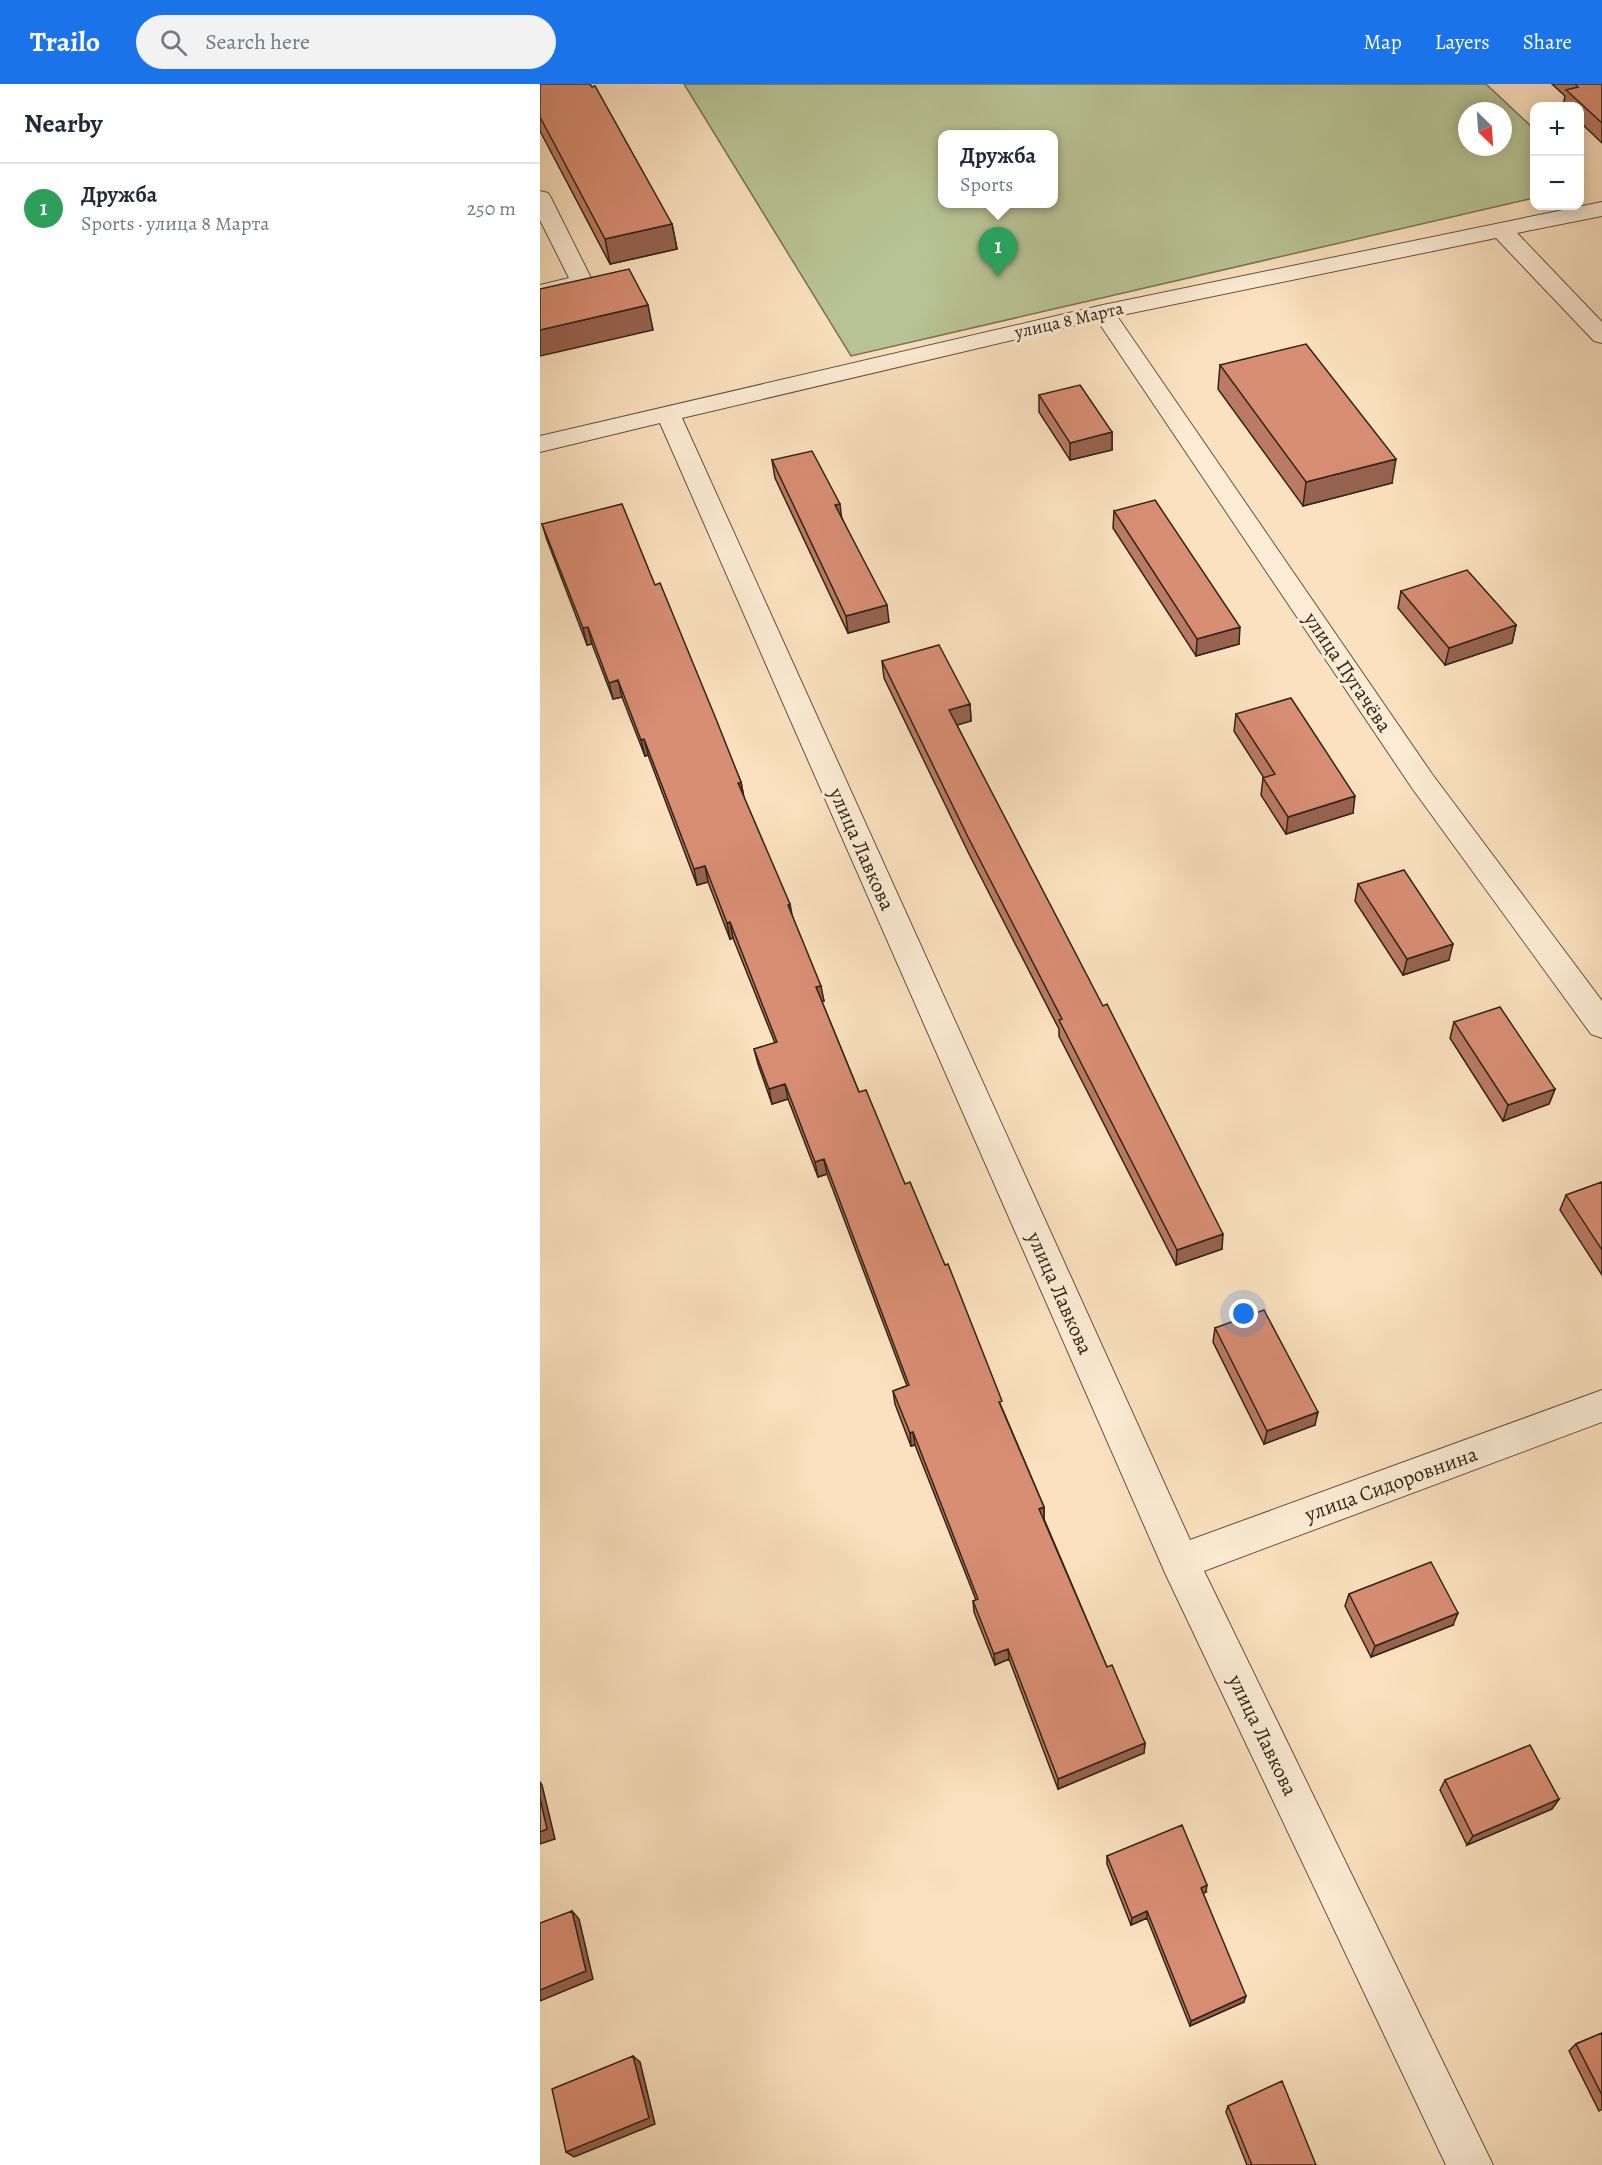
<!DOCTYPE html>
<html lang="en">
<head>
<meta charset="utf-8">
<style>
  body { margin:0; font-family:Alegreya,serif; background:#f2f2f3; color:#1f2937 }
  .controls { position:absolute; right:18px; top:18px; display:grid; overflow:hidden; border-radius:12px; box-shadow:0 3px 15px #0003 }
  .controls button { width:54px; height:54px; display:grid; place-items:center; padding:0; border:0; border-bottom:2px solid #e0e1e3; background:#fff; color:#1f2937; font:30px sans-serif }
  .compass { position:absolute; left:918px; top:18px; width:54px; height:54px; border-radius:50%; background:#fff; box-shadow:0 3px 15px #0003; rotate:155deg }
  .you { position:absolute; left:704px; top:1230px; width:21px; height:21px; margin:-15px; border:4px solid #fff; border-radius:50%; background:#1a73e8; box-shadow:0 0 0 9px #1a73e833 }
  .badge { display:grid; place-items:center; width:39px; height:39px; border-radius:50%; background:#1a73e8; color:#fff; font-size:20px; font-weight:700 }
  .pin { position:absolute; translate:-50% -50px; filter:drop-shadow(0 2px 3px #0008) }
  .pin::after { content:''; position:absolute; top:32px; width:21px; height:18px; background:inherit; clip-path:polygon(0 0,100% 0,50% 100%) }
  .popup { position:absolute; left:398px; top:46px; width:120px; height:78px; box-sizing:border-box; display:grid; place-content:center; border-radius:12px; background:#fff; filter:drop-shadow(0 2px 4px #0005); font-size:20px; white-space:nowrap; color:#747a83 }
  .popup b { font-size:22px; color:#1f2937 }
  .popup::after { content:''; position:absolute; left:50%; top:100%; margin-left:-12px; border:12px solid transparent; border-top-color:#fff }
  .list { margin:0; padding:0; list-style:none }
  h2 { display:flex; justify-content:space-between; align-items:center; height:78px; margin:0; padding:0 24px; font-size:26px }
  h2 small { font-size:20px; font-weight:400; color:#747a83 }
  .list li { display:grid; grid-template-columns:39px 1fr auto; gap:18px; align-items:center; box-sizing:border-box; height:90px; padding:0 24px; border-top:2px solid #e0e1e3 }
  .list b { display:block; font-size:22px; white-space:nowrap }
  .list p { margin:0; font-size:20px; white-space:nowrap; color:#747a83 }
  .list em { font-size:20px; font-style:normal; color:#747a83 }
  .icon { flex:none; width:33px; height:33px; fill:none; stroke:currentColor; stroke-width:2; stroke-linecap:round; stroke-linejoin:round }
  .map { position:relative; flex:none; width:1062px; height:2081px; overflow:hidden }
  header { display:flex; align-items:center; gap:36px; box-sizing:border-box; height:84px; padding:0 30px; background:#1a73e8; color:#fff }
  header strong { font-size:28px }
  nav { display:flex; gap:33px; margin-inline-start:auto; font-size:21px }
  .search { width:420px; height:54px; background:#f2f2f3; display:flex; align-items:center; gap:15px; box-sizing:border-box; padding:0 21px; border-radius:33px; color:#747a83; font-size:22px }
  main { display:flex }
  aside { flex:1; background:#fff }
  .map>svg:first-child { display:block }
  .green { fill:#b9c496; stroke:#767458; stroke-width:1.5; fill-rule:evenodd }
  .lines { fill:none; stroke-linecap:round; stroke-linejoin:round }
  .minor-casing { stroke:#645342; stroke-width:2 }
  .minor { fill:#fcecd5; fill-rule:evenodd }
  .wall { fill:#ba7a63; stroke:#322419; stroke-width:1.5 }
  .shaded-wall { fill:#976350; stroke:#322419; stroke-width:1.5 }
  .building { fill:#d88e73; stroke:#322419; stroke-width:1.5 }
  .labels { text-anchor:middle; stroke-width:6; stroke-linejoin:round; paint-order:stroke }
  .far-street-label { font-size:18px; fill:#322419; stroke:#fcecd5 }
  .street-label { font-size:21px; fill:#322419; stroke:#fcecd5 }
</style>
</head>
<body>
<header>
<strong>Trailo</strong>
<div class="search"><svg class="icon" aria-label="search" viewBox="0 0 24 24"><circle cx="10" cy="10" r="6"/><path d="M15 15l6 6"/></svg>Search here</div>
<nav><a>Map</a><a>Layers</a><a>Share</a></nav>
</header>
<main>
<aside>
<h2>Nearby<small></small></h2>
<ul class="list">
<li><span class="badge" style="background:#2e9e5b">1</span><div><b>Дружба</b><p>Sports · улица 8 Марта</p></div><em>250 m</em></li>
</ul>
</aside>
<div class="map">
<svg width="1062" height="2081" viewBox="0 0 1062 2081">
  <rect width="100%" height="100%" fill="#fbe1bf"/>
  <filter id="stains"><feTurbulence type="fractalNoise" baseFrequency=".00333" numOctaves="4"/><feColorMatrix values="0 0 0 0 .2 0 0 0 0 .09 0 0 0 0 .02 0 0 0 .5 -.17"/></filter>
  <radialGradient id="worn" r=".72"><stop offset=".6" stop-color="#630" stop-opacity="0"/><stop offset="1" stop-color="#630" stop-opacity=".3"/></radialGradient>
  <!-- green -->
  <path class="green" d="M144,0H946L994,45V114L311,272ZM927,27H963V63H927ZM402,50H514V119H402Z"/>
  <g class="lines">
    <defs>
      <path id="minor" d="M0,107L8,109L11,114L53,198L50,203L0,215V201L29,194L0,136Z
        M1062,118V132L977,149L1062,238V259L1054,257L956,154L577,232L892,690L1062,917V954L1051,950L872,704L557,236L142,334L650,1456L1062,1306V1338L664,1487L953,2081H906L626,1491L120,339L0,368V352L563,221Z"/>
    </defs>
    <!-- minor casing -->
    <use href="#minor" class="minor-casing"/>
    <!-- minor -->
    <use href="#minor" class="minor"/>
  </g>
  <!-- wall -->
  <path class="wall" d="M0,0L132,140L137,165L70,180L0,47Z
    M1012,0H1062V59L1040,38V22H1023L1025,12Z
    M680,281L852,399L763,422L678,305Z
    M499,311L572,348V366L530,376L499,328Z
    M232,376L301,432L349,538L308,549L235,394Z
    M574,427L699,560L656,572L573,444Z
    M2,440L115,501L201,698L204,714L252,833L284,917L282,918L319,1008L365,1100L462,1324L504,1423V1435L567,1583L605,1659L604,1669L518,1705L469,1575L455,1581L434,1528L433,1517L436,1516L375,1361L371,1362L355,1320L353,1307L367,1302L287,1090L278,1093L248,1015L232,1020L218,980L214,965L235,959L193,854L190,855L168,798L157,801L108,671L105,672L82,613L73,615L52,560L47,561L7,456Z
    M861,507L976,541L972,559L905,581L858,524Z
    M342,577L430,620L431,637L417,641L682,1165L636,1181L519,952V945L429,770L344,594Z
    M696,630L813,729L746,750L721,711L723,694H724L694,647Z
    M818,800L909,876L863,891L815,817Z
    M914,938L1015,1005L1009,1020L963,1037L910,954Z
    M1062,1098V1191L1020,1126L1026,1111Z
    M675,1244L775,1341L724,1360L673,1258Z
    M809,1510L913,1541L831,1573L805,1522Z
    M905,1696L1019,1715L1012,1725L927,1761L900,1706Z
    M567,1772L666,1808L663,1809L704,1918L650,1942L607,1834L591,1841L567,1780Z
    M1062,1949V2025L1059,2027L1029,1967L1036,1960Z
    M688,2022L776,2081H707L686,2028Z"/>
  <!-- shaded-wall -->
  <path class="shaded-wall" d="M132,140L137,165L70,180L65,155Z
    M108,221L113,246L0,272V246Z
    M572,348V366L530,376V359Z
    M856,375L852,399L763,422L766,398Z
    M300,420L302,437L295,421Z
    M347,521L349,538L308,549L306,532Z
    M976,541L972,559L905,581L909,564Z
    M48,543L52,560L47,561L43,544Z
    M700,543L699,560L656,572L657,555Z
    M78,596L82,613L73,615L69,599Z
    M430,620L431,637L410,643L409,626Z
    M104,655L108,671L105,672L101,656Z
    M201,698L204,714L198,699Z
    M815,712L813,729L746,750L748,733Z
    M165,782L168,798L157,801L154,785Z
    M250,820L253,836L248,821Z
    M190,838L193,854L190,855L187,839Z
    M913,860L909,876L863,891L867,875Z
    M281,902L284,917L278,919L276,903Z
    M245,1000L248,1015L232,1020L229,1005Z
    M1015,1005L1009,1020L963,1037L968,1021Z
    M284,1075L287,1090L278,1093L275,1078Z
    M683,1150L682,1165L636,1181L637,1166Z
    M778,1328L775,1341L724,1360L727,1347Z
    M373,1348L375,1361L371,1362L370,1349Z
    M504,1423V1435L500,1437L499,1425Z
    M918,1529L913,1541L831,1573L835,1562Z
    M468,1565L469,1575L455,1581L454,1570Z
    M605,1659L604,1669L518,1705V1695Z
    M0,1698L2,1701L15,1755L0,1760Z
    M1019,1715L1012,1725L927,1761L933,1752Z
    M667,1801L666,1808L660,1811L661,1804Z
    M32,1827L39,1835L53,1895L0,1917V1906Z
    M607,1827V1834L591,1841L592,1834Z
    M706,1912L704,1918L650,1942L651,1937Z
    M93,1972L100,1978L115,2040L34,2073L26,2068Z"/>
  <!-- building -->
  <path class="building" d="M0,0H50L52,3L55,2L132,140L65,155L0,33Z
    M1035,0H1062V39L1026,6L1038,3Z
    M89,185L108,221L0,246V205Z
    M766,260L856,375L766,398L680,281Z
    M540,301L572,348L530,359L499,311Z
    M272,367L300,420L295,421L347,521L306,532L232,376Z
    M615,416L700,543L657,555L574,427Z
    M82,420L115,501L120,499L176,635L201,698L198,699L250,820L248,821L281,902L276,903L319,1008L326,1006L365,1100L370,1098L405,1181L408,1180L462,1317L459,1318L504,1423L499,1425L567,1583L572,1581L605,1659L518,1695L468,1565L454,1570L433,1517L438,1515L373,1348L370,1349L353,1307L369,1301L284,1075L275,1078L245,1000L229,1005L214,965L237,958L190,838L187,839L165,782L154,785L104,655L101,656L78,596L69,599L48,543L43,544L2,440Z
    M927,486L976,541L909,564L861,507Z
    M399,561L430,620L409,626L563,922L567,920L683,1150L637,1166L519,936L522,935L428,753L342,577Z
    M751,614L815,712L748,733L723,694L735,690L696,630Z
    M864,786L913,860L867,875L818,800Z
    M960,923L1015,1005L968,1021L914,938Z
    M1062,1098V1166L1026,1111Z
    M724,1226L778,1328L727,1347L675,1244Z
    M891,1478L918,1529L835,1562L809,1510Z
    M990,1661L1019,1715L933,1752L905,1696Z
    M0,1714L7,1745L0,1748Z
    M642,1741L667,1801L661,1804L706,1912L651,1937L607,1827L592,1834L567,1772Z
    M32,1827L46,1887L0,1906V1839Z
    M1062,1949V2011L1036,1960Z
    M93,1972L109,2034L26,2068L12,2005Z
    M742,1997L776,2081H712L688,2022Z"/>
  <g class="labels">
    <!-- far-street labels -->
    <g class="far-street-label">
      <text transform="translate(529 236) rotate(-13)" y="6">улица 8 Марта</text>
    </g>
    <!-- street labels -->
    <g class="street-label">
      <text transform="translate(808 588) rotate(56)" y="7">улица Пугачёва</text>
      <text transform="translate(322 765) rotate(66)" y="7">улица Лавкова</text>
      <text transform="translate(520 1209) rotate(66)" y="7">улица Лавкова</text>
      <text transform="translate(851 1400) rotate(-20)" y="7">улица Сидоровнина</text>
      <text transform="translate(723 1651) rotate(64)" y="7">улица Лавкова</text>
    </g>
  </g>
  <rect width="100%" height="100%" filter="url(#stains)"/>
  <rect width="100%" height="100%" fill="url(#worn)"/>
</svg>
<div class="controls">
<button>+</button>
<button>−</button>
</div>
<svg class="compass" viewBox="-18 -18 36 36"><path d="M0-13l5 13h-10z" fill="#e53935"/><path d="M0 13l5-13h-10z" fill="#747a83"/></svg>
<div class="you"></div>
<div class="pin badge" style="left:458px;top:193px;background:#2e9e5b">1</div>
<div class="popup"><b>Дружба</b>Sports</div>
</div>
</main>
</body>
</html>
